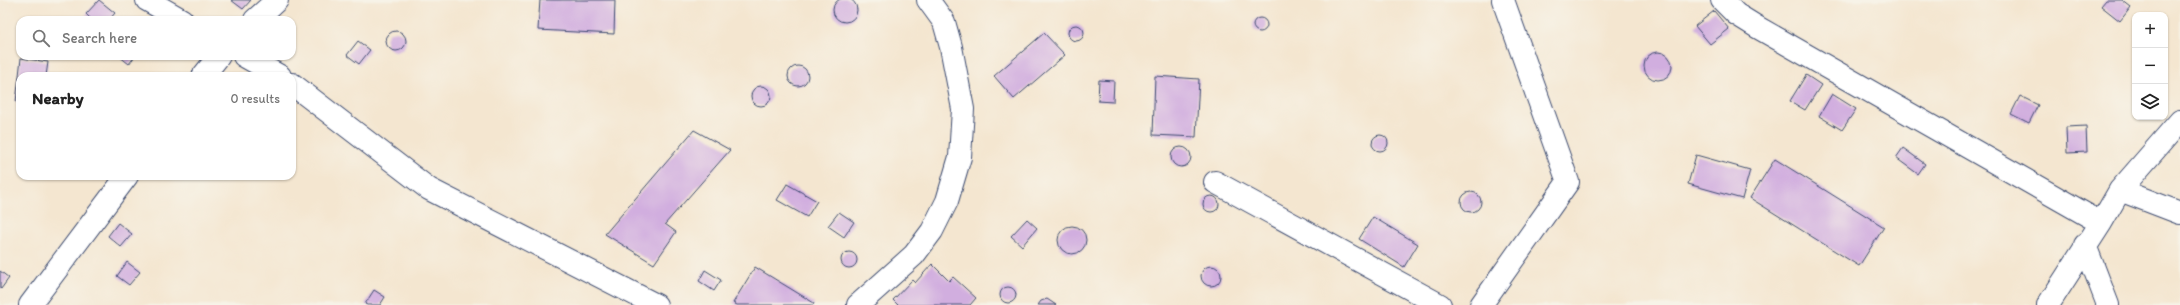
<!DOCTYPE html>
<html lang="en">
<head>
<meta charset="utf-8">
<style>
  body { margin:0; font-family:Itim,sans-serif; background:#f6f6f6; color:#222 }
  .controls { position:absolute; right:12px; top:12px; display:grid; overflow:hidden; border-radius:8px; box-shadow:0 1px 3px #0004 }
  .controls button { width:36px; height:36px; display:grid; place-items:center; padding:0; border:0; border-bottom:1px solid #e0e0e0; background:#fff; color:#222; font:20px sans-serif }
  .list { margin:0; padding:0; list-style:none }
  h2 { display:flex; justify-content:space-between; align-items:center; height:52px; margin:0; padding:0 16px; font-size:17px }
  h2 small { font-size:13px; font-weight:400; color:#767676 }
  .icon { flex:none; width:22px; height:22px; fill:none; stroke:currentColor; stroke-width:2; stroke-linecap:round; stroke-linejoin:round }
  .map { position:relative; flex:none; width:2180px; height:305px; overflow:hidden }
  .search { position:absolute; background:#fff; box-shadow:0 1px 3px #0004; left:16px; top:16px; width:280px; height:44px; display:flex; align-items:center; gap:10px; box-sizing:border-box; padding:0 14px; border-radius:12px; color:#767676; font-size:15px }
  .panel { position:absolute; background:#fff; box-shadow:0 1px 3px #0004; left:16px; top:72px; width:280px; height:108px; border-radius:12px }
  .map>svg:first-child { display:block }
  .building { fill:#d1aedf }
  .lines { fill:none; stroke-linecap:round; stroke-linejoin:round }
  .minor-casing { stroke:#3c4a6f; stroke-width:24 }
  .minor { stroke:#fff; stroke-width:22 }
</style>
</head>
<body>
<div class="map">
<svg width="2180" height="305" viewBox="0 0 2180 305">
  <rect width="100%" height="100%" fill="#f7f3e8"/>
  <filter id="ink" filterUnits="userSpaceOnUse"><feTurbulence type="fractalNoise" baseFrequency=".025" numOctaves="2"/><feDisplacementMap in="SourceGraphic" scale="8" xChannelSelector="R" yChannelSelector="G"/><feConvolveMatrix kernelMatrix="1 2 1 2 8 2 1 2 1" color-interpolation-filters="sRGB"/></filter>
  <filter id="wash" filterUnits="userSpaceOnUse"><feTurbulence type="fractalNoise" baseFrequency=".012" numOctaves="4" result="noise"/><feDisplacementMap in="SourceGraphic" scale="16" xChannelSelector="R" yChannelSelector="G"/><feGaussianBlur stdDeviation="0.9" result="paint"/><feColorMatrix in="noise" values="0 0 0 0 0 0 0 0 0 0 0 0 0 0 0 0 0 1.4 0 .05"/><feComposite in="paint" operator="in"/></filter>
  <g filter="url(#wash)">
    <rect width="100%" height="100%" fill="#f4e6d0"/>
    <g id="blocks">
      <!-- building -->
      <path class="building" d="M833 10a12 12 0 1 1 24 0a12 12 0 1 1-24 0Z
        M99,0L115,13L109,20H92L86,14Z
        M231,0H251L243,9Z
        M540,0H615L614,34L538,30Z
        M2106,0H2122L2131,7L2120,21L2101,6Z
        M1714,11L1729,29L1710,44L1695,26Z
        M1253 25a7 7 0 1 1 14 0a7 7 0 1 1-14 0Z
        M1068 33a8 8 0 1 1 16 0a8 8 0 1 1-16 0Z
        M386 41a10 10 0 1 1 20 0a10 10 0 1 1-20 0Z
        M1044,33L1065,55L1014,99L994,76Z
        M358,41L370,50L359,64L347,55Z
        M1644 66a14 14 0 1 1 28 0a14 14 0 1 1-28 0Z
        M119,56H135L129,64Z
        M21,58L48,62L46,76H20V103L16,102Z
        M788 76a10 10 0 1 1 20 0a10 10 0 1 1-20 0Z
        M1806,75L1821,85L1805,110L1790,101Z
        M1155,76L1199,79L1196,137L1153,135Z
        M1099,80L1114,81L1113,102L1098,101Z
        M751 96a10 10 0 1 1 20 0a10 10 0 1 1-20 0Z
        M1832,94L1856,109L1842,130L1819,116Z
        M2020,96L2038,105L2029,123L2011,114Z
        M2086,126L2087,152L2067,153L2066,127Z
        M694,130L730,150L665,224L676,232L654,264L605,234Z
        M1372 143a8 8 0 1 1 16 0a8 8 0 1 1-16 0Z
        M1171 157a10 10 0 1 1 20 0a10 10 0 1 1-20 0Z
        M1903,148L1925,164L1918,174L1896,158Z
        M1696,155L1750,170L1742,199L1688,184Z
        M1775,159L1884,227L1859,266L1750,198Z
        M787,184L817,201L807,217L777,200Z
        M1461 202a10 10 0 1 1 20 0a10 10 0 1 1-20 0Z
        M1203 204a8 8 0 1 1 16 0a8 8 0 1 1-16 0Z
        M839,212L854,222L844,237L828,226Z
        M1373,217L1418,244L1404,267L1359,239Z
        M1027,219L1037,228L1022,246L1011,236Z
        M118,223L132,234L121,247L108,236Z
        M1058 240a14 14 0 1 1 28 0a14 14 0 1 1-28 0Z
        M841 260a8 8 0 1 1 16 0a8 8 0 1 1-16 0Z
        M127,262L140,272L129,285L117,276Z
        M932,264L949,281L953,277L976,298L970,305H898L893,300L912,280L915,283Z
        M1201 276a10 10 0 1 1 20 0a10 10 0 1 1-20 0Z
        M755,267L814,303L813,305H737L733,303Z
        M705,270L721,280L714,291L699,281Z
        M0,271L9,278L1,289L0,288Z
        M1000 295a8 8 0 1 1 16 0a8 8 0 1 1-16 0Z
        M374,290L385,297L380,305H367L365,304Z
        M1047,299L1056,305H1038L1041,301Z"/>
    </g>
  </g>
  <g filter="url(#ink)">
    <use href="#blocks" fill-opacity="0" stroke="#3c4a6f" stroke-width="1"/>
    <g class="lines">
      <defs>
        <path id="minor" d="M147,0L182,20
          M1722,0L1736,14L1757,27L2101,223
          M255,20L277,0
          M244,56L280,76
          M203,76L219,56
          M292,84L429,189L656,305
          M1215,182L1440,305
          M2120,190L2180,213
          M2085,245L2108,305
          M30,305L127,176
          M858,305L914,255L932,231L947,201L960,157L963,109L951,47L944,22L928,0
          M1481,305L1568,182L1503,0
          M2048,305L2101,223L2120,190L2180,121"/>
      </defs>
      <!-- minor casing -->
      <use href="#minor" class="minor-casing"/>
      <!-- minor -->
      <use href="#minor" class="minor"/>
    </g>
  </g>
</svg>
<div class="controls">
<button>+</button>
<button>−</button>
<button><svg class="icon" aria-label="layers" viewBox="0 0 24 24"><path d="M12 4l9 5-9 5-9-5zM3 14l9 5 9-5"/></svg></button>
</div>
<div class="search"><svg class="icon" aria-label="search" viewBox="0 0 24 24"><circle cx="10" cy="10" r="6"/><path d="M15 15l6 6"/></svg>Search here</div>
<section class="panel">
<h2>Nearby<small>0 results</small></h2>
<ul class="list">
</ul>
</section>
</div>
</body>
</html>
